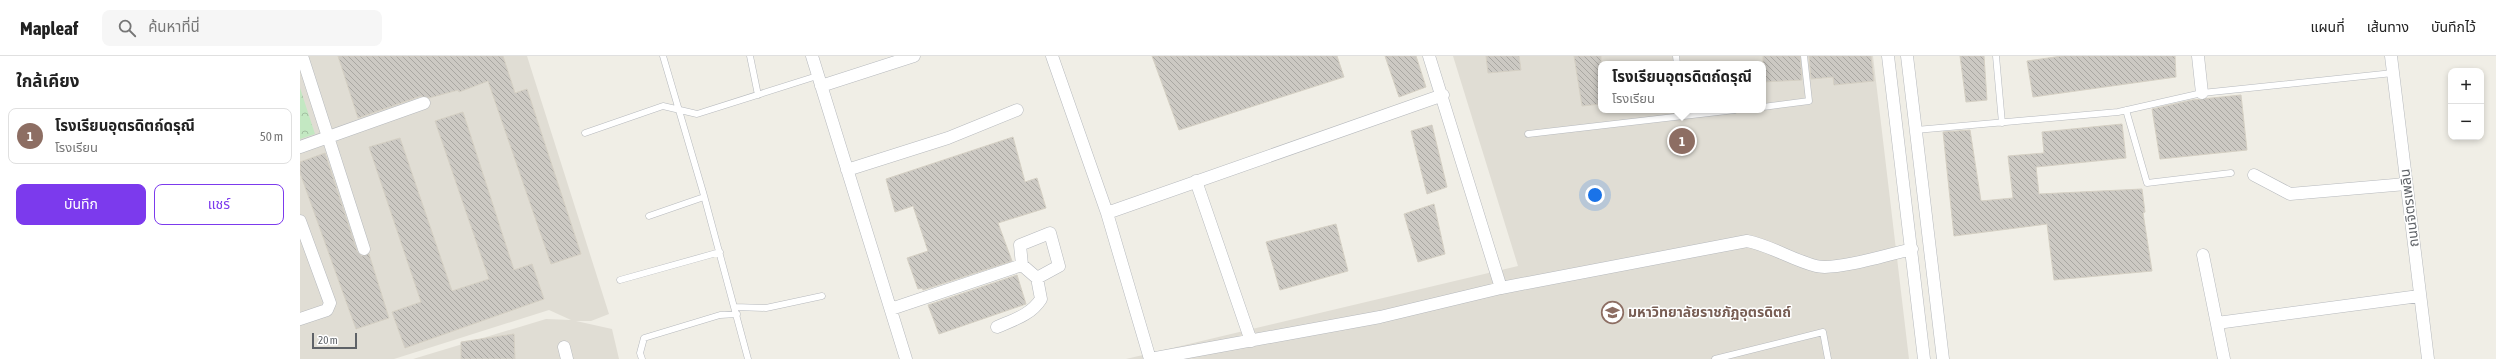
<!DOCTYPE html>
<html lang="th">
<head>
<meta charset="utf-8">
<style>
  body { margin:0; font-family:"Asap Condensed","Noto Sans Thai",sans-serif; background:#f6f6f6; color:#222 }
  .controls { position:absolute; right:12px; top:12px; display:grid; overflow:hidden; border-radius:8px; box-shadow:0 2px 6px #0003 }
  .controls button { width:36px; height:36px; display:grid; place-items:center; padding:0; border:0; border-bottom:1px solid #e0e0e0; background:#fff; color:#222; font:20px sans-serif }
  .scale { position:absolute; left:12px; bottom:10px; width:45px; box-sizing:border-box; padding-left:4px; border:2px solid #5e6267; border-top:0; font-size:11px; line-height:14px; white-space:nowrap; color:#5e6267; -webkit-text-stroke:3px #fff; paint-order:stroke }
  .you { position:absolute; left:1295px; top:139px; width:14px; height:14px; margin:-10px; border:3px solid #fff; border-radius:50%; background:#1a73e8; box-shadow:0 0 0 6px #1a73e833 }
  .badge { display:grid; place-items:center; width:26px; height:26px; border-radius:50%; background:#7c3aed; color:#fff; font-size:13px; font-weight:700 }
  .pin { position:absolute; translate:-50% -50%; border:2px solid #fff; box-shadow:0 1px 4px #0006 }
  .popup { position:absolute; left:1298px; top:5px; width:168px; height:52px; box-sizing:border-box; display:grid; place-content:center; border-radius:8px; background:#fff; filter:drop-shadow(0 1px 3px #0005); font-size:13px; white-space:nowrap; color:#767676 }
  .popup b { font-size:15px; color:#222 }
  .popup::after { content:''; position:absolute; left:50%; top:100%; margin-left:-8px; border:8px solid transparent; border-top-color:#fff }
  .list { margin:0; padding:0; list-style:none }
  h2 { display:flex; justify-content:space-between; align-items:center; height:52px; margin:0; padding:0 16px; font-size:17px }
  h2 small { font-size:13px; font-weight:400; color:#767676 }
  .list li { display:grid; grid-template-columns:26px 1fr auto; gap:12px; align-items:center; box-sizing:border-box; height:56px; margin:0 8px 8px; padding:0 8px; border:1px solid #e0e0e0; border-radius:8px }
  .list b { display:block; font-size:15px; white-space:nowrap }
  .list p { margin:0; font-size:13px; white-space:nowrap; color:#767676 }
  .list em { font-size:13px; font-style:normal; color:#767676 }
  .actions { display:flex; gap:8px; padding:12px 16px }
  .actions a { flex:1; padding:9px 0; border:1px solid #7c3aed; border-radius:8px; text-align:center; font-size:14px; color:#7c3aed }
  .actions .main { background:#7c3aed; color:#fff }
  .icon { flex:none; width:22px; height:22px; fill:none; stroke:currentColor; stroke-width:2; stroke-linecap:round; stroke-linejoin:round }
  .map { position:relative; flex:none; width:2196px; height:303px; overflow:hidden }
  header { display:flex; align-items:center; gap:24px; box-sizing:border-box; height:56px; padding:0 20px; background:#fff; border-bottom:1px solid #e0e0e0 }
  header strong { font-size:19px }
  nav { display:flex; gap:22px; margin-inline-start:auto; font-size:14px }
  .search { width:280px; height:36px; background:#f6f6f6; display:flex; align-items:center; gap:10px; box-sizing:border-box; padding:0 14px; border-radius:8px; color:#767676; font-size:15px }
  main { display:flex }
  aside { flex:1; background:#fff }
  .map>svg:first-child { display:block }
  .education { fill:#e0ddd4; fill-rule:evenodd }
  .forest { fill:url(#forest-crowns) }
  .building { fill:url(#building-back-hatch); stroke:#d5d0c4 }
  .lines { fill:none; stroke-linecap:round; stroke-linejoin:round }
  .lane-casing { stroke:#b6b9bd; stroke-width:7 }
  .street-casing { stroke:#b6b9bd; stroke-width:13 }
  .lane { stroke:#fff; stroke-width:6 }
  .street { stroke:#fff; stroke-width:12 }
  .labels { text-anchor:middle; stroke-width:3; stroke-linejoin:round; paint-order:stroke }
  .street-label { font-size:14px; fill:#5e6267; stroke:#fff }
  .education-label { font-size:14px; font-weight:bold; fill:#785e54; stroke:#fff; text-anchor:start }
</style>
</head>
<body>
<header>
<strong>Mapleaf</strong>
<div class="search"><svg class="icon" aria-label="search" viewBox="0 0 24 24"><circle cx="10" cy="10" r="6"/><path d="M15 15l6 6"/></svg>ค้นหาที่นี่</div>
<nav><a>แผนที่</a><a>เส้นทาง</a><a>บันทึกไว้</a></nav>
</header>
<main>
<aside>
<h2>ใกล้เคียง<small></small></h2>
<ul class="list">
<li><span class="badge" style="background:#8d6e63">1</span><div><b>โรงเรียนอุตรดิตถ์ดรุณี</b><p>โรงเรียน</p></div><em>50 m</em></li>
</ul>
<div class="actions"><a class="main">บันทึก</a><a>แชร์</a></div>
</aside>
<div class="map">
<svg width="2196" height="303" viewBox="0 0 2196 303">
  <defs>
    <pattern id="forest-crowns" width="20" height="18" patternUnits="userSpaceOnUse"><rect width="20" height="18" fill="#c3e8c2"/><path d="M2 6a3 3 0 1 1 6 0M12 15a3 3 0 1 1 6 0" fill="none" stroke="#a2bfa1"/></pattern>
    <pattern id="building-back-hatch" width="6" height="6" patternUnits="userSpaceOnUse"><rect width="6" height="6" fill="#ccc9c3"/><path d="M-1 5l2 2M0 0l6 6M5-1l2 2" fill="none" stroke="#a9a7a2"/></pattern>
  </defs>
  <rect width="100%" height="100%" fill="#f0eee6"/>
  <!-- education -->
  <path class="education" d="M0,0H227L309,258L291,265H276L312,273L319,303H113L246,263L271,264L249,254L94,303H0Z
    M1153,0H1573L1609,303H826L1218,210ZM1301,8H1463V54H1301Z"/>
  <!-- forest -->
  <path class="forest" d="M0,32L15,78L0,83Z"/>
  <!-- building -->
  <path class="building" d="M38,0H203L215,37L227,33L281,198L251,208L188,25L159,36L158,34L129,42L121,40L58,62Z
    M852,0H1037L1044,21L879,74Z
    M1085,0H1116L1126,31L1099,41Z
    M1186,0H1219L1221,14L1188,17Z
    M1274,0H1301V48L1282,50Z
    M1463,0H1500L1502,24L1463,26Z
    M1509,0H1571L1574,25L1534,29L1533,21L1511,23Z
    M1660,0H1684L1687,44L1666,46Z
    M1762,0H1875L1876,21L1733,41L1727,5Z
    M1941,39L1947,94L1860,103L1852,53L1892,44Z
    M163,56L214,214L232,208L244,243L105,292L92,256L121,246L69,91L100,82L152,235L189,223L135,65Z
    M1822,68L1826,102L1736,111L1739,138L1842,133L1845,156L1843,157L1852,215L1754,224L1747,168L1654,180L1643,76L1670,74L1681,145L1713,142L1708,100L1744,97L1742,76Z
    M1132,69L1147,131L1127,138L1111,75Z
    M713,81L725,126L737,122L746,152L698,167L712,205L623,234L622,232L618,233L607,202L628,195L613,150L595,156L586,123Z
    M25,97L57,195L62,200L69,198L89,262L56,273L0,117V106Z
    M1134,148L1145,198L1118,206L1104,158Z
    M1036,168L1048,215L980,234L966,186Z
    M717,219L726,248L639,278L628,249Z
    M214,278L215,303H161V286Z"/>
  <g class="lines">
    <defs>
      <path id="lane" d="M363,0L403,136L448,303
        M450,0L458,39
        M1376,0L1377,8
        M1696,0L1702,67
        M1463,51L1509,45L1504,0
        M1826,54L1847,127L1931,117
        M1616,74L1818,56L1902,37L2093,17
        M285,77L363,50L397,58L517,20
        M1228,78L1435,54
        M349,160L404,141
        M320,224L420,196
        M435,251L466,252L522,240
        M342,303L340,297L344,282L420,259L437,258
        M1415,303L1523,276L1528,303"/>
      <path id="street" d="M2,0L64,193
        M512,0L606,303
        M752,0L807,157L850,303
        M1129,0L1201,232
        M1588,0L1624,303
        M1607,0L1643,303
        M1898,0L1902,37
        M2091,0L2128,303
        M521,30L614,0
        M0,91L124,47
        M547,114L648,82L717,54
        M1954,119L1990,138L2106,128
        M896,125L951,285
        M807,157L1143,39
        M0,165L30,247L27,254L0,263
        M1903,199L1924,303
        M591,253L722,209
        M1917,267L2119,240
        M697,271C713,264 731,259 741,243L737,222L722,209L720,189L750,177L759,210L737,222
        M264,291L267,303
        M850,303L1080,261L1201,232L1447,185C1472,190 1492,204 1516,210C1535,215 1591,198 1612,193"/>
    </defs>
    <!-- lane casing -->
    <use href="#lane" class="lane-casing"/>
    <!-- street casing -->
    <use href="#street" class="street-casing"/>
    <!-- lane -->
    <use href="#lane" class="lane"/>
    <!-- street -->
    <use href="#street" class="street"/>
  </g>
  <!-- icons -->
  <defs>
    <symbol id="university-ring" viewBox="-11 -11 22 22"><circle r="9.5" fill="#fff" stroke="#8d6e63" stroke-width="1.5"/><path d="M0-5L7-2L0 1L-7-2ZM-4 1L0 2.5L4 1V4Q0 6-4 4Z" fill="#8d6e63"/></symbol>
  </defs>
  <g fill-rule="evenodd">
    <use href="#university-ring" x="1300" y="244" width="25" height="25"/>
  </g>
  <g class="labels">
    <!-- street labels -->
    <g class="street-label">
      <text transform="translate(2109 152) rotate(-97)" y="5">ถนนจิตรเพลิน</text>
    </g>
    <!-- education labels -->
    <g class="education-label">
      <text x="1328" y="261">มหาวิทยาลัยราชภัฏอุตรดิตถ์</text>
    </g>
  </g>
</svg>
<div class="controls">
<button>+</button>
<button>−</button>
</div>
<div class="scale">20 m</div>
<div class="you"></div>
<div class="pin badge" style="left:1382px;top:85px;background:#8d6e63">1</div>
<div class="popup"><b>โรงเรียนอุตรดิตถ์ดรุณี</b>โรงเรียน</div>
</div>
</main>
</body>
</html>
